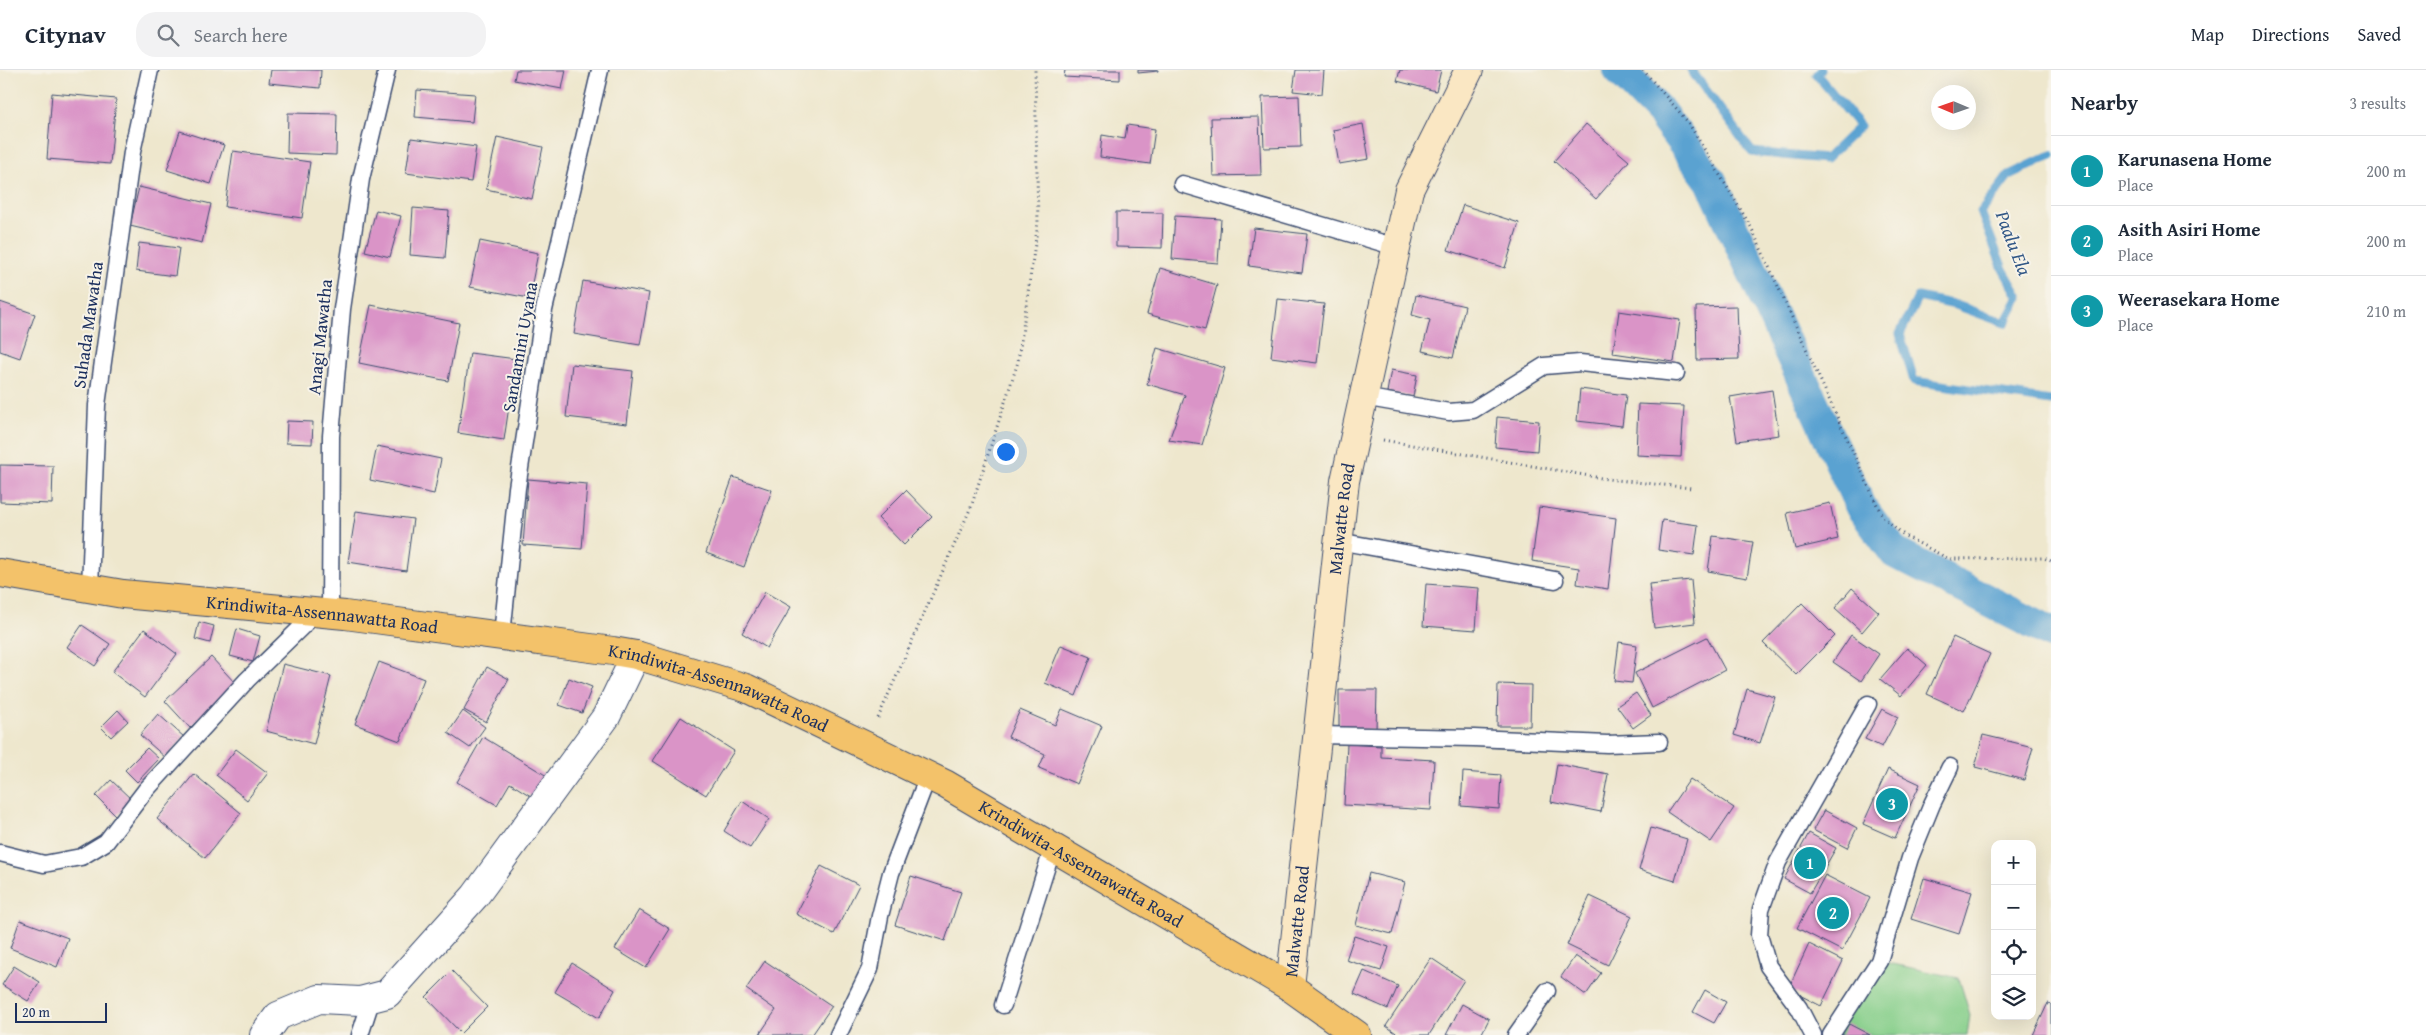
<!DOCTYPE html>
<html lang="en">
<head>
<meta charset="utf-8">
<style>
  body { margin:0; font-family:"Gentium Book Plus",serif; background:#f2f2f3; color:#1f2937 }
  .controls { position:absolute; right:15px; bottom:15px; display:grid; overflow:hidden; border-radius:10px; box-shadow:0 5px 20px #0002 }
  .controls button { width:45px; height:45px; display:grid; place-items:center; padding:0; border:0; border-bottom:1px solid #e0e1e3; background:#fff; color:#1f2937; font:25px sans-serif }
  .compass { position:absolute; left:1931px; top:15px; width:45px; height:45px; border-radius:50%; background:#fff; box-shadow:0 5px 20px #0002; rotate:272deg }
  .scale { position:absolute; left:15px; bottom:12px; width:92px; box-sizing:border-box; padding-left:5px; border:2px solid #1b2f5e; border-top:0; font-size:14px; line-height:18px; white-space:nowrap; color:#1b2f5e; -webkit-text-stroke:4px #f7f3e8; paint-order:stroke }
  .you { position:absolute; left:1005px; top:381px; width:18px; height:18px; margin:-12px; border:4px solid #fff; border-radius:50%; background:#1a73e8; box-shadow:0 0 0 8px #1a73e833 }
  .badge { display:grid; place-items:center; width:32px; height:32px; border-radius:50%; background:#b5179e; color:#fff; font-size:16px; font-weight:700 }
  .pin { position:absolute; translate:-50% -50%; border:2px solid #fff; box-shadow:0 1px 5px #0006 }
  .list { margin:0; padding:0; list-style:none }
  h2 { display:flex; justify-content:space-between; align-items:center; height:65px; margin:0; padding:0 20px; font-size:21px }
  h2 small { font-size:16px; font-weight:400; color:#747a83 }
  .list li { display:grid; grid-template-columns:32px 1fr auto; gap:15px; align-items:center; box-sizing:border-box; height:70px; padding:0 20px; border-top:1px solid #e0e1e3 }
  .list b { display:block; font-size:19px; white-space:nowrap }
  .list p { margin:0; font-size:16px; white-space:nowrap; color:#747a83 }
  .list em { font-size:16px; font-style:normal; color:#747a83 }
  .icon { flex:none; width:28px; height:28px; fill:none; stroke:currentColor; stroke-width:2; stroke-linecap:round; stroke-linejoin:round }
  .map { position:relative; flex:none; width:2051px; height:965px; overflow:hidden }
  header { display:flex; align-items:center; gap:30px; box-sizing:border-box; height:70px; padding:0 25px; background:#fff; border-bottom:1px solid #e0e1e3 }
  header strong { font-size:24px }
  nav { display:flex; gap:28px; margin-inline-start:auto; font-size:18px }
  .search { width:350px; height:45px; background:#f2f2f3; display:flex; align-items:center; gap:12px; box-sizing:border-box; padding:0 18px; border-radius:20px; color:#747a83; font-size:19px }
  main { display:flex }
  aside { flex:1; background:#fff }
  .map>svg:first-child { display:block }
  .green { fill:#87cf8b; stroke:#517f74 }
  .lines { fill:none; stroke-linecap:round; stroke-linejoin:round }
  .stream { stroke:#5aa2d1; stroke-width:9 }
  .canal { stroke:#5aa2d1; stroke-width:32 }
  .building { fill:#da94c7 }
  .lane-casing { stroke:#3b4b6f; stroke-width:19 }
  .street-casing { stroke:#3b4b6f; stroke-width:30 }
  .secondary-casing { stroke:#3b4b6f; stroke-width:30 }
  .primary-casing { stroke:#3b4b6f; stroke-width:30 }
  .path { stroke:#3b4b6f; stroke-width:3; stroke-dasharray:1 4; stroke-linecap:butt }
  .lane { stroke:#fff; stroke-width:16 }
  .street { stroke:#fff; stroke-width:28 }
  .secondary { stroke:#fae7c3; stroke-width:28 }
  .primary { stroke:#f3c26a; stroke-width:28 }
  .labels { text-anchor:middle; stroke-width:4; stroke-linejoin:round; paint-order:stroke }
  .street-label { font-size:18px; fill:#1b2f5e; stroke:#f7f3e8 }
  .water-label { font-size:19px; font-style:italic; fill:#315786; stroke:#f7f3e8 }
</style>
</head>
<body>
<header>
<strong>Citynav</strong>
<div class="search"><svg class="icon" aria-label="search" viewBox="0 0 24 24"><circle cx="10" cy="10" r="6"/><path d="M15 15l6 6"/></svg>Search here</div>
<nav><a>Map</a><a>Directions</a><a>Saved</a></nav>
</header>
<main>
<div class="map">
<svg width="2051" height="965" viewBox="0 0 2051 965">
  <rect width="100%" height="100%" fill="#f7f3e8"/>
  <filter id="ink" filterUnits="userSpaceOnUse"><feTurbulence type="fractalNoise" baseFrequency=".02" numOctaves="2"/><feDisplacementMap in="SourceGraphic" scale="10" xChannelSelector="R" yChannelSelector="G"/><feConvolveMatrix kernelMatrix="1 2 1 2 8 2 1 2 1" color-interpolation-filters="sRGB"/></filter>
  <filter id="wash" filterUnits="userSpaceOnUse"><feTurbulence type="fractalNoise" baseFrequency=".0096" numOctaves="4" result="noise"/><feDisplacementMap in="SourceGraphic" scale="20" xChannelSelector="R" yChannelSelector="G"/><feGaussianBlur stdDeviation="1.12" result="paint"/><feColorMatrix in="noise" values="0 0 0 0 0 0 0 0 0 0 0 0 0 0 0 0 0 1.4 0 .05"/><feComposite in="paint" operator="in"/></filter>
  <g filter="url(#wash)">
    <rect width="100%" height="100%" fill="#eee7cd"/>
    <!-- green -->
    <path class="green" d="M1879,891L1959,908L1970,945L1967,965H1831Z"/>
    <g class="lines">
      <!-- stream -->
      <path class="stream" d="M1691,0L1752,82L1826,89L1860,56L1817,5L1821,0
        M2051,85L2009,105L1981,142L2003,199L2019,227L2005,253L1956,235L1918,227L1900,264L1914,311L2051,331"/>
      <!-- canal -->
      <path class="canal" d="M1619,0L1660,42L1711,111L1861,437L1895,483L2051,563"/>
    </g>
    <g id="blocks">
      <!-- building -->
      <path class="building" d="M271,0H321L320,18L269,13Z
        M516,0H566L562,19L514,10Z
        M1065,0H1120V10L1064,7Z
        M1138,0H1158V1L1138,3Z
        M1296,0H1324L1322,24L1293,21Z
        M1400,0H1441L1436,21L1397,11Z
        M417,20L475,24L472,52L415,47Z
        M52,23L116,29L110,94L47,89Z
        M1299,26L1301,77L1264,78L1262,27Z
        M288,43L337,44L336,85L287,83Z
        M1259,47L1261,105L1213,106L1211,48Z
        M1363,54L1369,89L1339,94L1333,60Z
        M1586,54L1629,91L1596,129L1554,91Z
        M1127,55L1155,59L1150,94L1100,87L1102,65L1125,69Z
        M180,61L224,75L211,114L167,100Z
        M497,67L543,77L532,129L486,119Z
        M411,68L476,77L471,112L406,103Z
        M233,81L310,92L302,148L225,137Z
        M139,117L211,134L202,173L130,156Z
        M1463,135L1519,153L1505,198L1448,180Z
        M413,138L449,141L445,188L410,185Z
        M376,140L401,146L390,187L365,181Z
        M1116,142L1163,143L1162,178L1116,177Z
        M1175,146L1221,149L1218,193L1172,189Z
        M1254,158L1307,164L1302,203L1249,196Z
        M480,171L538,183L529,228L470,217Z
        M139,173L179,178L175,206L136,201Z
        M1160,198L1217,215L1205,260L1147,244Z
        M583,211L649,223L640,275L574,264Z
        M1416,225L1465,236L1453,288L1422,281L1430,250L1412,245Z
        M1278,229L1324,234L1317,293L1271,287Z
        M0,232L35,244L20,288L0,281Z
        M371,235L459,253L448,311L359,293Z
        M1737,236L1739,289L1697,290L1696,237Z
        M1619,241L1680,250L1674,292L1613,283Z
        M1157,278L1225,298L1202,375L1169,370L1185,325L1147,314Z
        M470,283L516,289L504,370L458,363Z
        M572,294L633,301L627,354L566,347Z
        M1391,300L1417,305L1413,327L1387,322Z
        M1580,319L1626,325L1622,356L1577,351Z
        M1772,320L1779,365L1737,371L1730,327Z
        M1638,334L1684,336L1681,387L1636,385Z
        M1497,347L1539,351L1537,381L1495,377Z
        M287,351L313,352L312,374L286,373Z
        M377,376L441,389L434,424L370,410Z
        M0,395L53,396L52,434L0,432Z
        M733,407L772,420L744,497L706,483Z
        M528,409L587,414L582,479L523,475Z
        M906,420L932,447L904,475L878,448Z
        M1830,433L1838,469L1795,479L1787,443Z
        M1539,437L1616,448L1608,519L1577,514L1579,498L1532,491Z
        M356,441L413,449L406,501L348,492Z
        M1662,450L1698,455L1694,485L1658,480Z
        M1713,466L1753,472L1747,508L1708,501Z
        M1691,510L1695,553L1654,558L1649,514Z
        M1426,514L1479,518L1476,560L1423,556Z
        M1852,518L1879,542L1862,562L1835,538Z
        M765,522L791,537L767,578L742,563Z
        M1802,533L1835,566L1796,605L1763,573Z
        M199,552L214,556L210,573L195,569Z
        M82,555L110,574L95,596L67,577Z
        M144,559L177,584L145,627L112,602Z
        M237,559L260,566L253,592L230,586Z
        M1851,565L1879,584L1861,611L1833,592Z
        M1707,567L1725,600L1652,638L1635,603Z
        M1953,567L1990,584L1964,641L1927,624Z
        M1619,572L1637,575L1632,613L1614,611Z
        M1061,575L1091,587L1076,626L1045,613Z
        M1907,578L1927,595L1901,626L1880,609Z
        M211,587L236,614L190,658L165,631Z
        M379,592L424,609L400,671L355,654Z
        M283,594L331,606L314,674L266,661Z
        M487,597L509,609L486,652L464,640Z
        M569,608L592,617L582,643L559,635Z
        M1498,614L1531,615L1530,656H1497Z
        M1747,619L1775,627L1760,673L1734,665Z
        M1339,620H1377L1376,660L1339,659Z
        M1636,623L1651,645L1633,658L1617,636Z
        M1062,639L1102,656L1077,714L1039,698L1045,684L1008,667L1020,640L1055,655Z
        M1882,639L1898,647L1882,677L1865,669Z
        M118,640L128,651L111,667L101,657Z
        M463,641L485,657L470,678L448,663Z
        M158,644L184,667L166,688L140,665Z
        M681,647L734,681L706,725L653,691Z
        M1983,665L2033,677L2024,710L1975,697Z
        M483,667L547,706L534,728L510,713L497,735L457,712Z
        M1347,674L1381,676V687L1434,690L1431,740L1344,735Z
        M147,678L159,689L137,712L125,700Z
        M236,679L268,703L247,730L216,705Z
        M1557,694L1608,704L1601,742L1551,732Z
        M1888,699L1920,714L1895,768L1863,754Z
        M1463,702L1501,705L1499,739L1461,736Z
        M194,704L241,743L205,788L157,749Z
        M1690,709L1734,738L1711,772L1667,742Z
        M111,710L132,730L116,746L96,726Z
        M742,731L769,749L750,778L724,761Z
        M1824,740L1857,758L1847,778L1813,760Z
        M1651,758L1687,769L1675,811L1639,800Z
        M1809,763L1836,778L1810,823L1784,809Z
        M821,796L859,815L834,864L796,844Z
        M1369,803L1405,812L1392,864L1356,855Z
        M1825,805L1870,828L1842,881L1797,858Z
        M911,806L961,822L945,871L895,855Z
        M1924,808L1972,822L1959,864L1911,849Z
        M1590,826L1632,846L1608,895L1567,875Z
        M639,840L670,859L646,898L615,879Z
        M20,850L68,868L57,897L10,878Z
        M1354,866L1389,877L1381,901L1346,890Z
        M1809,874L1843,891L1821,936L1788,919Z
        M1575,886L1601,903L1586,925L1561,907Z
        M1431,888L1464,910L1429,965H1399L1386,956Z
        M765,891L832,936L812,965H759L776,940L746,919Z
        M572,893L615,920L599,948L555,922Z
        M14,896L40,912L28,931L2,915Z
        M452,901L487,937L461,963L426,927Z
        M1364,901L1398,916L1388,939L1354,924Z
        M1705,920L1726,932L1714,953L1693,942Z
        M2048,933L2051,934V965H2033Z
        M1462,934L1489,949L1481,965H1446Z
        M1847,953L1870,965H1841Z"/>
    </g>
  </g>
  <g filter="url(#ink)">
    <use href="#blocks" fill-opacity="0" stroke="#3b4b6f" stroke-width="1"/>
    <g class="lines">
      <defs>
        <path id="lane" d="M1182,114L1396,177
          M1363,327L1449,342L1473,340L1544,296L1580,293L1676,303
          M1338,471L1555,510
          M90,518L97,335L132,82L150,0
          M330,543L331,366L342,239L361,109L387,0
          M502,565L517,418L544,240L600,0
          M1317,665L1474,668L1607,674L1659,672
          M0,783L44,794L81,787L106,772L145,721L247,610L317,542
          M1003,935L1053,777
          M360,965L372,928
          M838,965L870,899L880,846L891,803L928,706
          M1516,965L1547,921
          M1813,965L1799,938L1768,896L1759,865L1761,839L1778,792L1868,634
          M1831,965L1879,891L1910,788L1932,734L1950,697"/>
        <path id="street" d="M264,965L278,946L319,929L360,931L387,924L475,826L606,647L636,585"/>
        <g id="secondary">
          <path id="s1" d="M1290,917L1345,411L1409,120L1469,0"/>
        </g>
        <g id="primary">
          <path id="s2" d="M0,503L123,524L345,545L613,581L636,585L746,618L945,714L1290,917L1357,965"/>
        </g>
      </defs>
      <!-- lane casing -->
      <use href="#lane" class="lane-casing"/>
      <!-- street casing -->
      <use href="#street" class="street-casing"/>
      <!-- secondary casing -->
      <use href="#secondary" class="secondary-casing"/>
      <!-- primary casing -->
      <use href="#primary" class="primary-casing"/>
      <!-- path -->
      <path class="path" d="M1643,0L1688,52L1751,157L1882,446L1905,466L1949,489L2044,488L2051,491
        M1383,370L1607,409L1692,418
        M878,648L971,437L1018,292L1038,153L1035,0"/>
      <!-- lane -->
      <use href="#lane" class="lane"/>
      <!-- street -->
      <use href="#street" class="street"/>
      <!-- secondary -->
      <use href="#secondary" class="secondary"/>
      <!-- primary -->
      <use href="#primary" class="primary"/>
    </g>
  </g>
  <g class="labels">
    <!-- street labels -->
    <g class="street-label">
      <text transform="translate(88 255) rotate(-82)" y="6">Suhada Mawatha</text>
      <text transform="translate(320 267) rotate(-84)" y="6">Anagi Mawatha</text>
      <text transform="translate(520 277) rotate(-80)" y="6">Sandamini Uyana</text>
      <text dy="6" stroke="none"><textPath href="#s1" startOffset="471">Malwatte Road</textPath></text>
      <text dy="6" stroke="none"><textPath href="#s2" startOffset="325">Krindiwita-Assennawatta Road</textPath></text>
      <text dy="6" stroke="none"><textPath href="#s2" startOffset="730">Krindiwita-Assennawatta Road</textPath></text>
      <text dy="6" stroke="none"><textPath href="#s2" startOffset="1135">Krindiwita-Assennawatta Road</textPath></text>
      <text dy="6" stroke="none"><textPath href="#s1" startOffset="66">Malwatte Road</textPath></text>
    </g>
    <!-- water labels -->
    <g class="water-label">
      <text transform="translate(2014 173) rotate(69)" y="7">Paalu Ela</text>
    </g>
  </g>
</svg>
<div class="controls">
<button>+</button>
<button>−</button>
<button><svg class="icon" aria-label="locate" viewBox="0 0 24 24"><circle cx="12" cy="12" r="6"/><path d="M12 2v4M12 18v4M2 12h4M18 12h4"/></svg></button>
<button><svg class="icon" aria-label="layers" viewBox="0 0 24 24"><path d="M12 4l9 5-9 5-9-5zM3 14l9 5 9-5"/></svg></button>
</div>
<svg class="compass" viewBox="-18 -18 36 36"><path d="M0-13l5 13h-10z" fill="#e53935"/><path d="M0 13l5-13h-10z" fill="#747a83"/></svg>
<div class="scale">20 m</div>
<div class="you"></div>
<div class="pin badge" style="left:1810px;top:793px;background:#0f9aa8">1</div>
<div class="pin badge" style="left:1833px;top:843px;background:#0f9aa8">2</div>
<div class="pin badge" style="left:1892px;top:734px;background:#0f9aa8">3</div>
</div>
<aside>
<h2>Nearby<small>3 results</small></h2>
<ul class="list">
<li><span class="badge" style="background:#0f9aa8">1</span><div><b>Karunasena Home</b><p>Place</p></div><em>200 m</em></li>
<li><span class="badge" style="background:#0f9aa8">2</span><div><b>Asith Asiri Home</b><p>Place</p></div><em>200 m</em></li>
<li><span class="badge" style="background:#0f9aa8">3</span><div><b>Weerasekara Home</b><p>Place</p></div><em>210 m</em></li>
</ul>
</aside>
</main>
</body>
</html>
